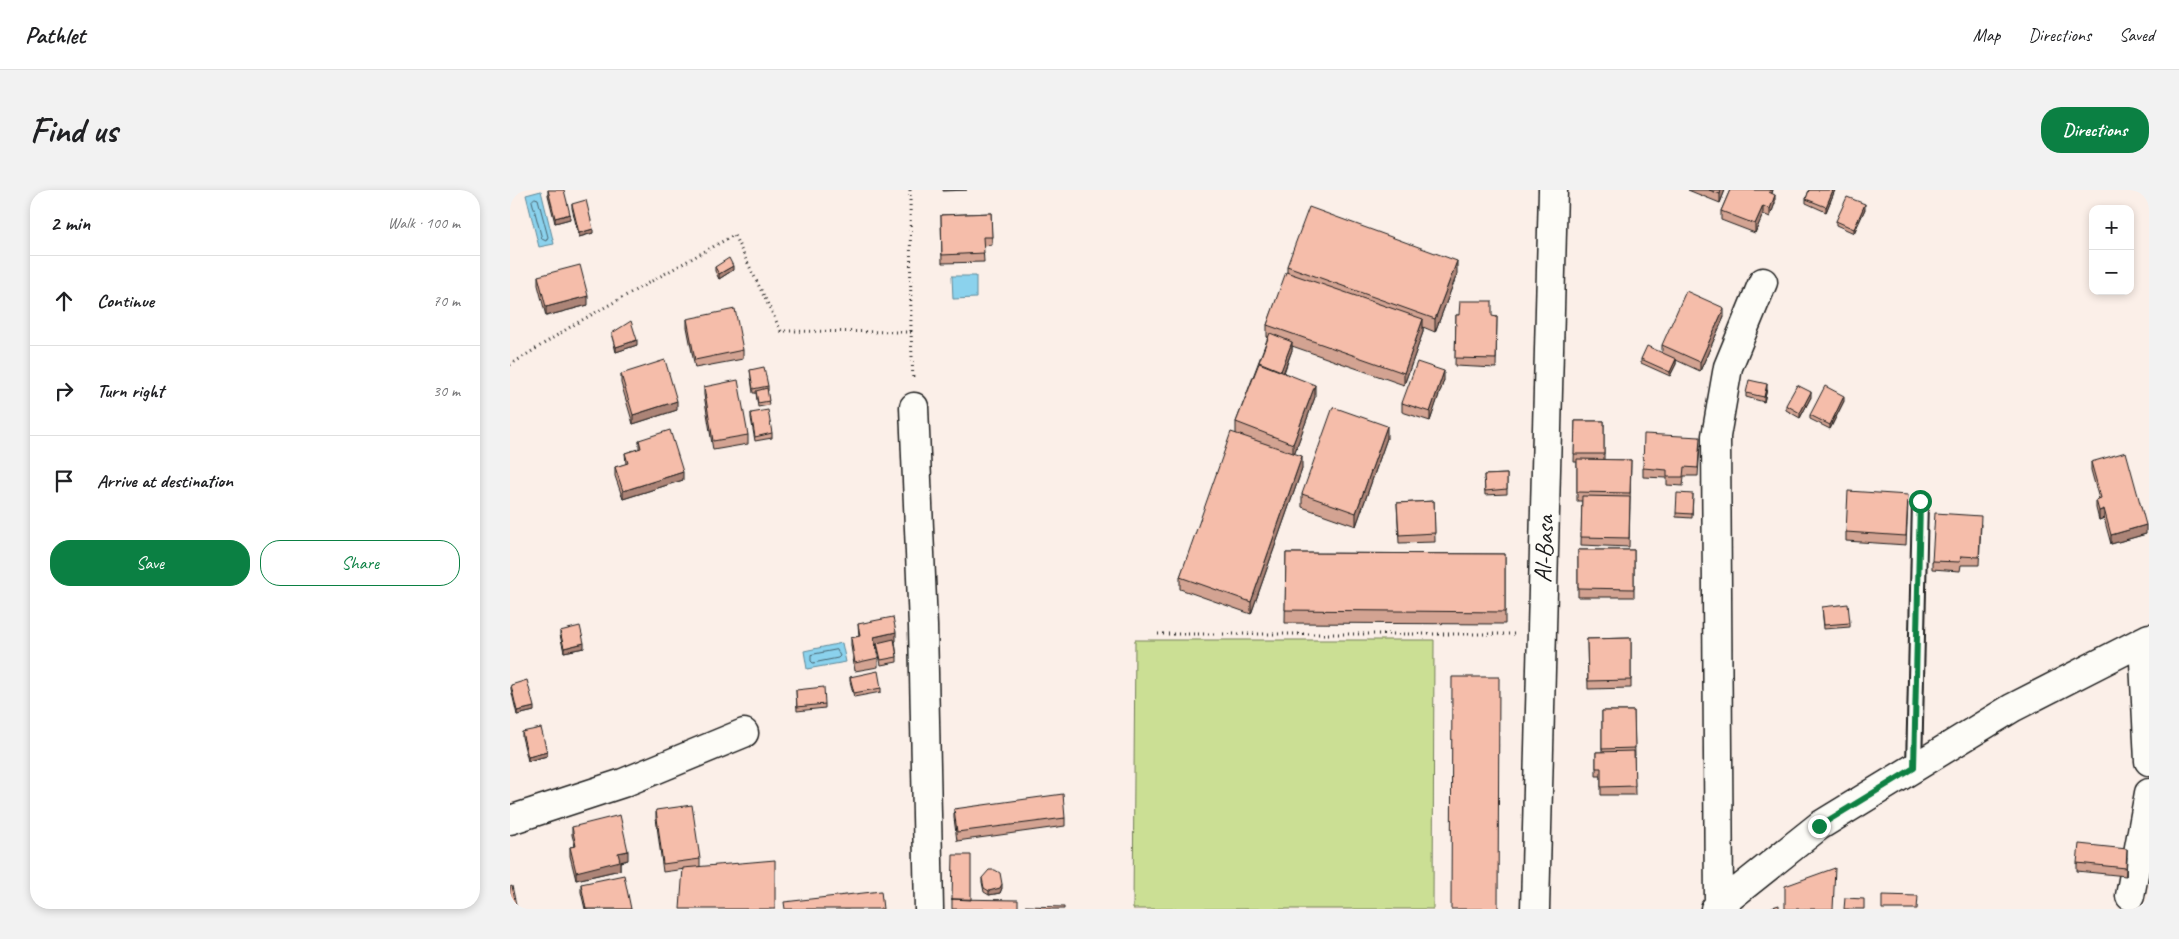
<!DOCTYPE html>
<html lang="en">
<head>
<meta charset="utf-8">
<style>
  body { margin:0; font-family:Caveat,sans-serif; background:#f2f2f2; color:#202124 }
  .controls { position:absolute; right:15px; top:15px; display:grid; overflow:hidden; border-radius:10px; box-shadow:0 2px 8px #0003 }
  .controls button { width:45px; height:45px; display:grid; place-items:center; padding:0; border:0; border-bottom:1px solid #e0e0e0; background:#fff; color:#202124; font:25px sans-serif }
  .stop { position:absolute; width:15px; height:15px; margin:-11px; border:4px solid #0b8043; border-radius:50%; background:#fff }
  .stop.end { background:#0b8043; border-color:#fff; box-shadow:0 1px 5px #0008 }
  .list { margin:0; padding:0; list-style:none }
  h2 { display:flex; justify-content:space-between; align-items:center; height:65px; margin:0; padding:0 20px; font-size:21px }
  h2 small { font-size:16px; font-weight:400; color:#757577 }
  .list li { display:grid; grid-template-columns:32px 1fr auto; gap:15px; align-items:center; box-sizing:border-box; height:90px; padding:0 20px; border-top:1px solid #e0e0e0 }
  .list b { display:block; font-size:19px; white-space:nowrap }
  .list em { font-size:16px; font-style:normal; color:#757577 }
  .actions { display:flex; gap:10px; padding:15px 20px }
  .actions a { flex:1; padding:11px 0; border:1px solid #0b8043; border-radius:20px; text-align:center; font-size:18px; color:#0b8043 }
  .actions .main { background:#0b8043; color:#fff }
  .icon { flex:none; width:28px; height:28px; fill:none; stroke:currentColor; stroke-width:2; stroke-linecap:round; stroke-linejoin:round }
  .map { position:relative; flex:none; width:1639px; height:719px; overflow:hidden; border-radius:20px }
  header { display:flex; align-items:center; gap:30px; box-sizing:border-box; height:70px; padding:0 25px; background:#fff; border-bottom:1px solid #e0e0e0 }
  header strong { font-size:24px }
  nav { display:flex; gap:28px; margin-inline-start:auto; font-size:18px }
  .intro { display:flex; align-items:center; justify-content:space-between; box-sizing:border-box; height:120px; padding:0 30px }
  h1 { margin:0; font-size:35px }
  .button { padding:12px 22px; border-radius:20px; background:#0b8043; color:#fff; font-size:18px; font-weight:700 }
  main { display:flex; gap:30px; padding:0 30px }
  aside { flex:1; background:#fff; border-radius:20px; box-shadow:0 2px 8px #0003 }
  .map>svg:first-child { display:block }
  .green { fill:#cbdf94; stroke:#747e58 }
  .water { fill:#8bd2ed; stroke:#5f8999 }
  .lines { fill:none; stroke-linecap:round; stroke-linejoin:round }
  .shore { stroke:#486570; stroke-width:1 }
  .lane-casing { stroke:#1c1c1c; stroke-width:18 }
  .street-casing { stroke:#1c1c1c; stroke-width:31 }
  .secondary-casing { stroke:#1c1c1c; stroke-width:31 }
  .path { stroke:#1c1c1c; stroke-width:3; stroke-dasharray:1 4; stroke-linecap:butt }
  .lane { stroke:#fdfcf7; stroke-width:14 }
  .street { stroke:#fdfcf7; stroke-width:28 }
  .secondary { stroke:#fdfcf7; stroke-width:28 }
  .wall { fill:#d3a392; stroke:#1c1c1c }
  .shaded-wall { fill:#ac8477; stroke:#1c1c1c }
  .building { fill:#f5bdaa; stroke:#1c1c1c }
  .route { stroke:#0b8043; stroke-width:6 }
  .labels { text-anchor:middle; stroke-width:5; stroke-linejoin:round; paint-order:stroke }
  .street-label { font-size:25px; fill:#1c1c1c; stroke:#fdfcf7 }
</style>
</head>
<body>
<header>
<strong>Pathlet</strong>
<nav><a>Map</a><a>Directions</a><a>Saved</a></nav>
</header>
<div class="intro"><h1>Find us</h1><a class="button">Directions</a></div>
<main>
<aside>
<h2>2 min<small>Walk · 100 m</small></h2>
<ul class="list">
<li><svg class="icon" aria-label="ahead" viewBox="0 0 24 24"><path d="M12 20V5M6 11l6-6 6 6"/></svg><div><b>Continue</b></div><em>70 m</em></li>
<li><svg class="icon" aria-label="right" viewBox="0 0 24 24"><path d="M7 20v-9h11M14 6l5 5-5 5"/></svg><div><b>Turn right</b></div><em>30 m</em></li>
<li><svg class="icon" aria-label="arrive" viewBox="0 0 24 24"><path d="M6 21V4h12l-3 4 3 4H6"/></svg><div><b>Arrive at destination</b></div></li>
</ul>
<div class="actions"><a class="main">Save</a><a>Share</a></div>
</aside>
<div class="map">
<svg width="1639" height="719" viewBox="0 0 1639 719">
  <rect width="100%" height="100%" fill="#fbefe8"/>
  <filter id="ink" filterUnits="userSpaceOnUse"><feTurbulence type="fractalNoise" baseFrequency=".02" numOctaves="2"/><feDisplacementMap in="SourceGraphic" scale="10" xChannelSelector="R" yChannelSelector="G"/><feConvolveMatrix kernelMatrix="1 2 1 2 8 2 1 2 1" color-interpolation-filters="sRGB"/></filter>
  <g filter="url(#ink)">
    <!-- green -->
    <path class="green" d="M625,450H924L923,719H623Z"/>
    <!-- water -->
    <path class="water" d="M31,1L44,54L29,57L16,5Z
      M442,86H466V108L443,109Z
      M332,453L336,472L297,479L294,461Z"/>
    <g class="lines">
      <!-- shore -->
      <path class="shore" d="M25,8L28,9L38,47L36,51L32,49L22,11Z
        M327,460L330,466L328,468L303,473L301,471V465Z"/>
      <defs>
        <path id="lane" d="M1404,578L1410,311"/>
        <path id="street" d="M404,217L413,436L419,719
          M1633,451L1639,571
          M0,630L113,593L234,543
          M1620,706L1639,603
          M1205,719L1309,636L1502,518L1639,448
          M1209,719L1206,246L1218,177L1253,92"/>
        <path id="secondary" d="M1025,719L1043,0"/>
      </defs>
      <!-- lane casing -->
      <use href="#lane" class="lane-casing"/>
      <!-- street casing -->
      <use href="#street" class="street-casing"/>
      <!-- secondary casing -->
      <use href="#secondary" class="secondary-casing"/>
      <!-- path -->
      <path class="path" d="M400,0L401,142
        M0,175L65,134L224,45L271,141L401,142L403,191
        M648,444H1005"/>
      <!-- lane -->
      <use href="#lane" class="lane"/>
      <!-- street -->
      <use href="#street" class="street"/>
      <!-- secondary -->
      <use href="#secondary" class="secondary"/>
    </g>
    <!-- wall -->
    <path class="wall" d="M38,0L60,29L45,33L38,5Z
      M433,0H457L433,1Z
      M1178,0H1215L1210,13Z
      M1220,0H1263L1262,3L1265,13L1260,27L1253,24L1245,43L1211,30V21Z
      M1299,0H1325L1316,22L1296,13V9Z
      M62,14L83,43L69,47L62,18Z
      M1355,19L1344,43L1326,35V31Z
      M481,23L482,55L473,56L474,72L432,73L431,25Z
      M777,76L947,84L925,142L913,137V142L894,195L782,156V160L774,183L805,207L784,264L792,279L741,424L670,399V387L726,244V232L758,147H757V135L777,82Z
      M205,77L223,80L209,89L205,81Z
      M28,86L78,115L36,126L28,95Z
      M946,125L987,127L986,178L945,176Z
      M1214,127L1190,181L1166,170V174L1160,186L1131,173V169L1152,163V155Z
      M177,129L233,160V169L185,178L177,137Z
      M102,143L127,155L106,162L102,147Z
      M240,180L258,196V201H257L259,215L248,217L246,203H243Z
      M111,184L167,220L123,234L111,193Z
      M934,190L920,231L892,222V213Z
      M194,197L238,245V254L203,260L194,205Z
      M1257,199L1254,212L1236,207V203Z
      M1301,207L1290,228L1276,220V215Z
      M1334,211L1320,239L1300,229V225Z
      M241,223L262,243V248L245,251L241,228Z
      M1065,231H1094V270H1121L1119,357L1071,355L1072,311H1067V272H1064Z
      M877,248L846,336L792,317V304Z
      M129,250L173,290L113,309L105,286V277L116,274L115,263L129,259Z
      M1190,255L1188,286H1174L1173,296L1157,295V288L1133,287V278Z
      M1581,272L1636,344L1601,354L1594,328L1589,330L1586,318V310L1589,309L1581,280Z
      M997,284V304L975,305L974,285Z
      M1183,304L1182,328L1166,327V323Z
      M924,311L925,352L889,353L887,313Z
      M1398,313L1396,355L1336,351V342Z
      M1471,334L1469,375H1451L1450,381L1422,379V371Z
      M1068,360H1124V407H1068Z
      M776,363L995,364V434L775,433Z
      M1312,417L1340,433V437L1314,439Z
      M348,434L386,451H385L387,467V472L371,475L367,455H366L368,468V477L345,481L341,456V448L349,446Z
      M50,441L74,458L54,462L50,445Z
      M1121,448V498L1078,499L1077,449Z
      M340,487L371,498V502L344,507L340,491Z
      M1,495L24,521L7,525L1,499Z
      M286,500L315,514V518L287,521Z
      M1092,521H1124L1125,566H1124L1125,605H1091V586H1086V562H1092Z
      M12,542L37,566L18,571L12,547Z
      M444,619L555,628V636L447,651L444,628Z
      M146,620L190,669V677L153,682L146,628Z
      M62,637L118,670L110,672V680L66,690L60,666V657L65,656L62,645Z
      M1617,667L1616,686L1567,681V673Z
      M472,688L492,698L490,703L479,705L474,702L472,692Z
      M71,694L121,719H75L71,702Z"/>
    <!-- shaded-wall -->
    <path class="shaded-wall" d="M1211,0H1215L1210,13V4Z
      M1260,0H1263L1259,11V2Z
      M1323,0H1325L1316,22V17Z
      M1265,5V13L1260,27V19Z
      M1355,14V19L1344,43V39Z
      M1253,16V24L1245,43V34Z
      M60,24V29L45,33V28Z
      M83,39V43L69,47V43Z
      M947,71V84L925,142V129Z
      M223,76V80L209,89V84Z
      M78,106V115L36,126V117Z
      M1214,118V127L1190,181V172Z
      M913,129V142L894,195V183Z
      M127,150V155L106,162V157Z
      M782,152V160L771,189V181Z
      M1166,169V174L1160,186V182Z
      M934,181V190L920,231V222Z
      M1257,194V199L1254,212V207Z
      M805,195V207L783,267V254Z
      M1301,202V207L1290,228V223Z
      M1334,206V211L1320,239V235Z
      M167,211V220L123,234V225Z
      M877,236V248L846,336V323Z
      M792,266V279L741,424V412Z
      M173,282V290L113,309V301Z
      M1594,319V328L1589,330V321Z
      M1636,335V344L1601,354V345Z
      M386,442V451L364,455V447Z
      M74,453V458L54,462V458Z
      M24,517V521L7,525V521Z
      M37,562V566L18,571V567Z
      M1617,659V667L1616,686V678Z
      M118,661V670L110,672V680L66,690V682L108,663Z
      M492,694V698L490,703L479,705V701Z"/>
    <!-- building -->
    <path class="building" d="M38,0H54L60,24L45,28Z
      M1199,0H1211L1210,4Z
      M1220,0H1260L1259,2L1265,5L1260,19L1253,16L1245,34L1211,21Z
      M1299,0H1323L1316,17L1296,9Z
      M1337,7L1355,14L1344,39L1326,31Z
      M76,10L83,39L69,43L62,14Z
      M799,17L947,71L925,129L777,76Z
      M481,23L482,47H473L474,63L432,65L431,25Z
      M219,68L223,76L209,84L205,77Z
      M70,75L78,106L36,117L28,86Z
      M776,82L913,129L894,183L757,135Z
      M1176,101L1214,118L1190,172L1152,155Z
      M950,111H982V126L987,127L986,169L945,168L946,125H949Z
      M225,119L233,160L185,170L177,129Z
      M121,131L127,150L106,157L102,143Z
      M760,143L782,152L771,181L749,172Z
      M1137,156L1166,169L1160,182L1131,169Z
      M155,170L167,211L123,225L111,184Z
      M907,172L934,181L920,222L892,213Z
      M749,173L805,195L783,254L726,232Z
      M254,177L258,196L243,199L240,180Z
      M228,190L238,245L203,251L194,197Z
      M1239,190L1257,194L1254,207L1236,203Z
      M1287,195L1301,202L1290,223L1276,215Z
      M1315,196L1334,206L1320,235L1300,225Z
      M257,198L259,211L248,213L246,201Z
      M823,217L877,236L846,323L792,304Z
      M258,220L262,243L245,247L241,223Z
      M1065,231H1094V264H1064Z
      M160,240L173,282L113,301L105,277L118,273L115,263L131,258L129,250Z
      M721,242L792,266L741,412L670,387Z
      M1134,244L1190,247L1188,278L1174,277L1173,287H1157V280L1133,278Z
      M1616,262L1636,335L1601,345L1594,319L1589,321L1586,310L1591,308L1581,272Z
      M1067,269L1121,270L1120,303L1067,302Z
      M997,284V299L975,301L974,285Z
      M1338,301L1398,305L1396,346L1336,342Z
      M1167,303L1183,304L1182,324L1166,323Z
      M1072,306L1120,307L1119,348L1071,347Z
      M924,311L925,343L889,345L887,313Z
      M1425,323L1471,326L1469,367L1451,366L1450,372L1422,371Z
      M1068,360H1124V399L1068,398Z
      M776,363L995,364V422L775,420Z
      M1338,414L1340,433L1314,435L1312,417Z
      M383,427L386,442L364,447L368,468L345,473L341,448L350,446L348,434Z
      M70,436L74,453L54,458L50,441Z
      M1121,448V490L1078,491L1077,449Z
      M384,449L387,467L371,470L367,453Z
      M368,481L371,498L344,503L340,487Z
      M942,487H989L988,719H941Z
      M17,490L24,517L7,521L1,495Z
      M314,497L315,514L287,517L286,500Z
      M1092,521H1124L1125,558L1092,559Z
      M31,538L37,562L18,567L12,542Z
      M1124,561L1125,596L1091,597V578H1086V562Z
      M553,604L555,628L447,642L444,619Z
      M182,615L190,669L153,674L146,620Z
      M110,625L118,661L108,663L110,671L66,682L60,657L66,656L62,637Z
      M1569,654L1617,659L1616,678L1567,673Z
      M443,665H461V710L442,709V710Z
      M265,670V719H170L173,678Z
      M1325,678L1323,719H1275V696Z
      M479,680H485L490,683L492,694L490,698L479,701L474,698L472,688Z
      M114,685L121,719H76L71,694Z
      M2,696L7,719H0V697Z
      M371,701L373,719H275L274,712Z
      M1372,705L1408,706L1407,719H1372Z
      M1335,708L1354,709V719H1334Z
      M442,709L508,710V719H442Z
      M1269,715V719H1256Z
      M515,716L554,717V719H515Z"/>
  </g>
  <g class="lines" filter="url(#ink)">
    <!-- route -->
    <path class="route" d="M1309,636L1404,578L1410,311"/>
  </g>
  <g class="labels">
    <!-- street labels -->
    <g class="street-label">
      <text transform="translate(1033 359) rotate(-88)" y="9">Al-Basa</text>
    </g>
  </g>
</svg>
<div class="controls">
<button>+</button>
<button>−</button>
</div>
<div class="stop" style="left:1410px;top:311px"></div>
<div class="stop end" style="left:1309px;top:636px"></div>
</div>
</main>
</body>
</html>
